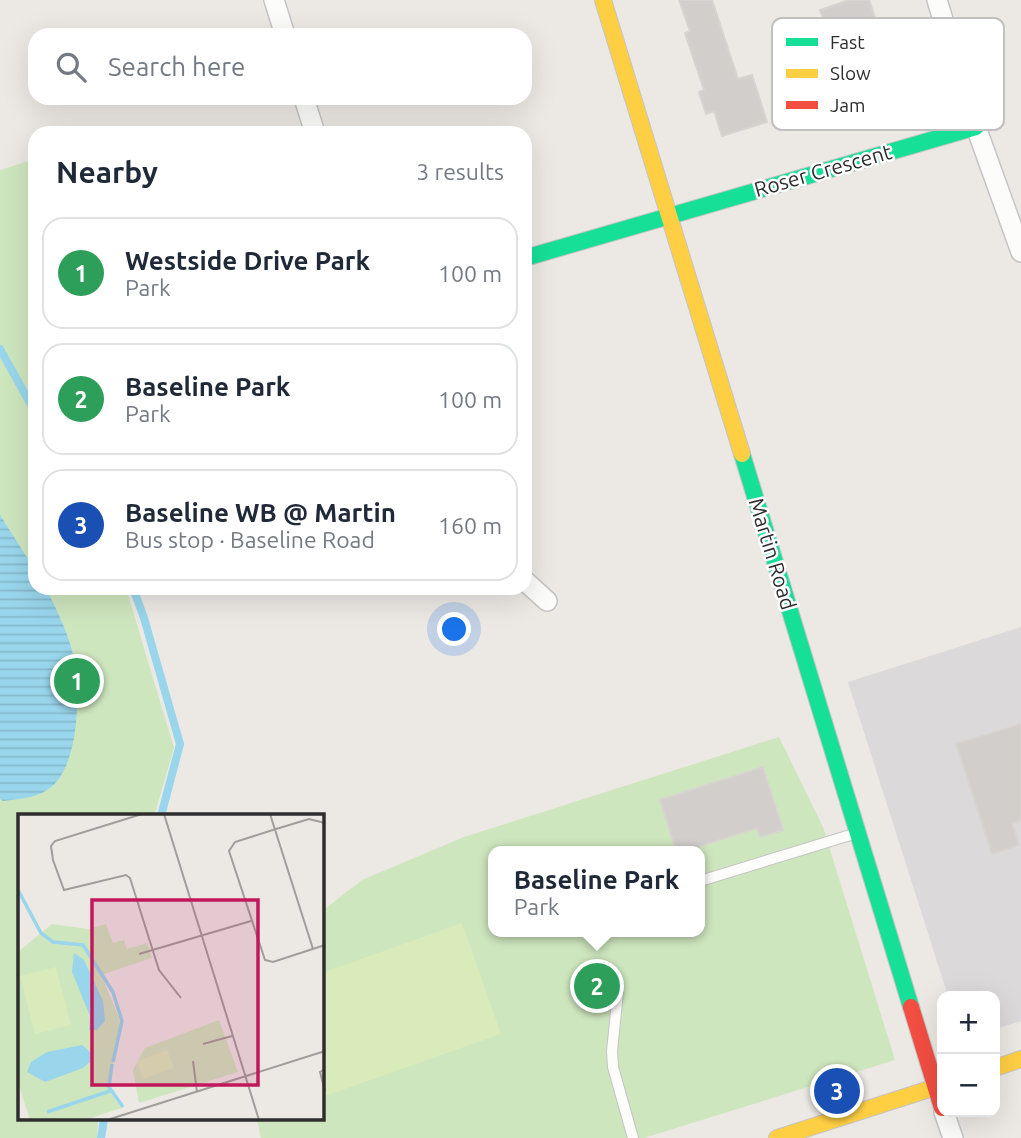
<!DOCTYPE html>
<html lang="en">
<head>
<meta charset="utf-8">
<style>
  body { margin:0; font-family:Ubuntu,sans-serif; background:#f2f2f3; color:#1f2937 }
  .controls { position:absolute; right:21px; bottom:21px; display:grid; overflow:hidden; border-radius:14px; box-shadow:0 7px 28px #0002 }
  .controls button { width:63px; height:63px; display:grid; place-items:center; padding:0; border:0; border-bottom:2px solid #e0e1e3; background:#fff; color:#1f2937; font:35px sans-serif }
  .you { position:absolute; left:455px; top:630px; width:24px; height:24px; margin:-18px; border:5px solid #fff; border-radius:50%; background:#1a73e8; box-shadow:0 0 0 10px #1a73e833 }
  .badge { display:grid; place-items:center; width:46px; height:46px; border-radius:50%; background:#706f6e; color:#fff; font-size:23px; font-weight:700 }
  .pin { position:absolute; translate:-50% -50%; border:4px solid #fff; box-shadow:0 2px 7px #0006 }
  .popup { position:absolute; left:488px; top:846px; width:217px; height:91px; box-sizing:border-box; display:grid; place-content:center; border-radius:14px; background:#fff; filter:drop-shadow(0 2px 5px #0005); font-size:23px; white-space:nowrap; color:#747a83 }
  .popup b { font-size:26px; color:#1f2937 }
  .popup::after { content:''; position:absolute; left:50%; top:100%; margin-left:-14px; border:14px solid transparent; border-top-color:#fff }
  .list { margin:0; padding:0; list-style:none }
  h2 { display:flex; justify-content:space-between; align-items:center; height:91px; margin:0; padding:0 28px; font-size:30px }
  h2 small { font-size:23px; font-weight:400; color:#747a83 }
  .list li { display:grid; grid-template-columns:46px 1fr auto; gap:21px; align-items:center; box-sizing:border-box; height:112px; margin:0 14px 14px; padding:0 14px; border:2px solid #e0e1e3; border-radius:21px }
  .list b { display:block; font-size:26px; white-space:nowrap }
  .list p { margin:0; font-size:23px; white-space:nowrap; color:#747a83 }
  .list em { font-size:23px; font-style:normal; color:#747a83 }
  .icon { flex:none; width:38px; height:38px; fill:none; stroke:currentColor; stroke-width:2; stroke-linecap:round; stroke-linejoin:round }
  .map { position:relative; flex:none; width:1021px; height:1138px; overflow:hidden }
  .search { position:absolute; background:#fff; box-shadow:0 7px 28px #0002; left:28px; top:28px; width:504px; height:77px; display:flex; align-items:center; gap:18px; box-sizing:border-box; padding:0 24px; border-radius:21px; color:#747a83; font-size:26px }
  .panel { position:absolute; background:#fff; box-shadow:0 7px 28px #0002; left:28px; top:126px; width:504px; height:469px; border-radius:21px }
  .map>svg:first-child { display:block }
  .industrial { fill:#dcd9db }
  .grass { fill:#cee6be; fill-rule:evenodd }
  .pitch { fill:#d9eabb }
  .water { fill:url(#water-rules) }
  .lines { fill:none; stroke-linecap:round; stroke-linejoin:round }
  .stream { stroke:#99d6ec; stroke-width:8 }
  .building { fill:#d1cecb; stroke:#d7d4d0; stroke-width:2 }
  .lane-casing { stroke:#c5c4c5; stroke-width:12 }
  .street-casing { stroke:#c5c4c5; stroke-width:22 }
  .fast-casing { stroke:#c5c4c5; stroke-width:18 }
  .slow-casing { stroke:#c5c4c5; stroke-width:18 }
  .jam-casing { stroke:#c5c4c5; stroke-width:18 }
  .lane { stroke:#fcfcfb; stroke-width:10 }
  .street { stroke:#fcfcfb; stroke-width:19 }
  .fast { stroke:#16e098; stroke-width:16 }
  .slow { stroke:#ffcf43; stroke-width:16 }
  .jam { stroke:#f24e42; stroke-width:16 }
  .labels { text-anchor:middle; stroke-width:5; stroke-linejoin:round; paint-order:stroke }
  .street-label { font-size:21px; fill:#2e2e2e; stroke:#fff }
  .inset-river { fill:none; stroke:#99d6ec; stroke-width:3.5 }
  .inset-road { fill:none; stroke:#a09e9b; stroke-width:2 }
  .view { fill:#c2185b; fill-opacity:0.15; stroke:#c2185b; stroke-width:3.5 }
  .inset-edge { fill:none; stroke:#2e2e2e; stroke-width:3.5 }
  .key { fill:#fff; stroke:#c0c0c0; stroke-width:2 }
  .key-label { font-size:19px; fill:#2e2e2e }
</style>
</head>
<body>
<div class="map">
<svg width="1021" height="1138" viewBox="0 0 1021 1138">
  <defs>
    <pattern id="water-rules" width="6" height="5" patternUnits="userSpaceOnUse" patternTransform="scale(1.75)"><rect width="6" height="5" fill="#99d6ec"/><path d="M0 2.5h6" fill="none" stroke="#84b8cb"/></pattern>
  </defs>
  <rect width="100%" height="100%" fill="#ece8e4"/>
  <!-- industrial -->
  <path class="industrial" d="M1021,627V1021L995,1029V996H948L848,682Z"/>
  <!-- grass -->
  <path class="grass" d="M35,159V588H126L174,748L154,816H19V1119H98L97,1138H0V170Z
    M779,737L823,827L895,1060L644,1138H261L257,1119H322V913L326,908L362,880L464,837ZM494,851H700V932H494Z"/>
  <!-- pitch -->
  <path class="pitch" d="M462,923L501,1034L322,1097V973Z"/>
  <!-- water -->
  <path class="water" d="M0,515L35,570V588H46C57,611 69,634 74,659C80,693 80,765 50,788C38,798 18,799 3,801L0,799Z"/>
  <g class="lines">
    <!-- stream -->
    <path class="stream" d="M0,349L35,412
      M133,588L144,618L180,744L161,816
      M101,1138L104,1119"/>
  </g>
  <!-- building -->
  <path class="building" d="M679,0H712L738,79L752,75L767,122L722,136L714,111L706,114L699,92L704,90L685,33L690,31Z
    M849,0H869L877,23L879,22L899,80L885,84L887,88L867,95L866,91L853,96L820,10Z
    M1021,724V820L1012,823L1019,845L992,854L956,744Z
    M763,767L783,830L760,837L757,828L685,851H676L660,800Z"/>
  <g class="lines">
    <defs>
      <path id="lane" d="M700,881L857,833
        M618,992L612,1051L613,1067L633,1138"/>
      <path id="street" d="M274,0L285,35
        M937,0L976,127L1021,252
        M304,98L315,133
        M525,581L547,601
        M944,1112L953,1138"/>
      <path id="fast" d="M525,258L976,127
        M742,454L911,1007"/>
      <path id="slow" d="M603,0L742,454
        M995,1068L1021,1059
        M777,1138L942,1085"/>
      <path id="jam" d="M911,1007L942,1108"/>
    </defs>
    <!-- lane casing -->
    <use href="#lane" class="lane-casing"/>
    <!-- street casing -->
    <use href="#street" class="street-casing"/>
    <!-- fast casing -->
    <use href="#fast" class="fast-casing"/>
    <!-- slow casing -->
    <use href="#slow" class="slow-casing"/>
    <!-- jam casing -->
    <use href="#jam" class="jam-casing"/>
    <!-- lane -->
    <use href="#lane" class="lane"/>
    <!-- street -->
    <use href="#street" class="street"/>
    <!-- fast -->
    <use href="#fast" class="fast"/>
    <!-- slow -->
    <use href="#slow" class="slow"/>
    <!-- jam -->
    <use href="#jam" class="jam"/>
  </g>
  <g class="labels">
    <!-- street labels -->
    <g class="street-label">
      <text transform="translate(823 171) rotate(-16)" y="7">Roser Crescent</text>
      <text transform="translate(772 554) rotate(73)" y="7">Martin Road</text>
    </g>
  </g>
  <!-- overview -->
  <g transform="translate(18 814)">
    <rect width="306" height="306" fill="#ece8e4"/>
    <path d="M34,110L70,115L88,110L95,129L106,126L109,135L129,129L134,144L83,161L103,208L90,275L103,294L67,306H12L0,269V138ZM201,206L220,258L121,289L115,256L127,234Z" fill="#cee6be"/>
    <path d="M38,153L53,211L17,220L2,162ZM149,236L156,254L125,265L119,247Z" fill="#d9eabb"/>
    <path d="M56,139L66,146L85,187L87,207L79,216H71L72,202L54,158ZM64,231L73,239L72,248L65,254L27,268L9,258L13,248L29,238Z" fill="#99d6ec"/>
    <path class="inset-river" d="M0,76L23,119L35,128L65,131L95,178L104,207L95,248M94,250L91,273L105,293M29,298L92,277"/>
    <path class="inset-road" d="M124,0L37,27L33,32L35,46L46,76L108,61L112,64L141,156L163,184M146,0L241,306M252,0L295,135M307,9L291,5L258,15L217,28L211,37L247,146L255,148L307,131M121,140L233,107M185,230L214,222M175,247L179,278M307,255L302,258L307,277M89,306L307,237"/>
    <path class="view" d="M74,86H240V271H74Z"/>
    <rect width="306" height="306" class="inset-edge"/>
  </g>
  <!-- legend -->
  <rect x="772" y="18" width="232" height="112" rx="10" class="key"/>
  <rect x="786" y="38" width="32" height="8" fill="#16e098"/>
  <rect x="786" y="69" width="32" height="9" fill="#ffcf43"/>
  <rect x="786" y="101" width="32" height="8" fill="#f24e42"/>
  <g class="key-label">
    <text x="830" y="49">Fast</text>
    <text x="830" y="80">Slow</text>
    <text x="830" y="112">Jam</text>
  </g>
</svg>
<div class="controls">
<button>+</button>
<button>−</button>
</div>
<div class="you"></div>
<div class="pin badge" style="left:77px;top:681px;background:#2e9e5b">1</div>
<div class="pin badge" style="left:597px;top:986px;background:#2e9e5b">2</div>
<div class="popup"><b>Baseline Park</b>Park</div>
<div class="pin badge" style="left:837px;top:1091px;background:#1a4fb4">3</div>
<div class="search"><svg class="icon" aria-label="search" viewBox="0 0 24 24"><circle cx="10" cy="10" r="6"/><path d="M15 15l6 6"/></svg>Search here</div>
<section class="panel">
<h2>Nearby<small>3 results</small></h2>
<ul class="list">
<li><span class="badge" style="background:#2e9e5b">1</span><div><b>Westside Drive Park</b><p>Park</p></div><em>100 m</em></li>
<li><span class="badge" style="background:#2e9e5b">2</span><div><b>Baseline Park</b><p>Park</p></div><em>100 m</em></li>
<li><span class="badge" style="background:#1a4fb4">3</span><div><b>Baseline WB @ Martin</b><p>Bus stop · Baseline Road</p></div><em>160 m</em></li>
</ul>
</section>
</div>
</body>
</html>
